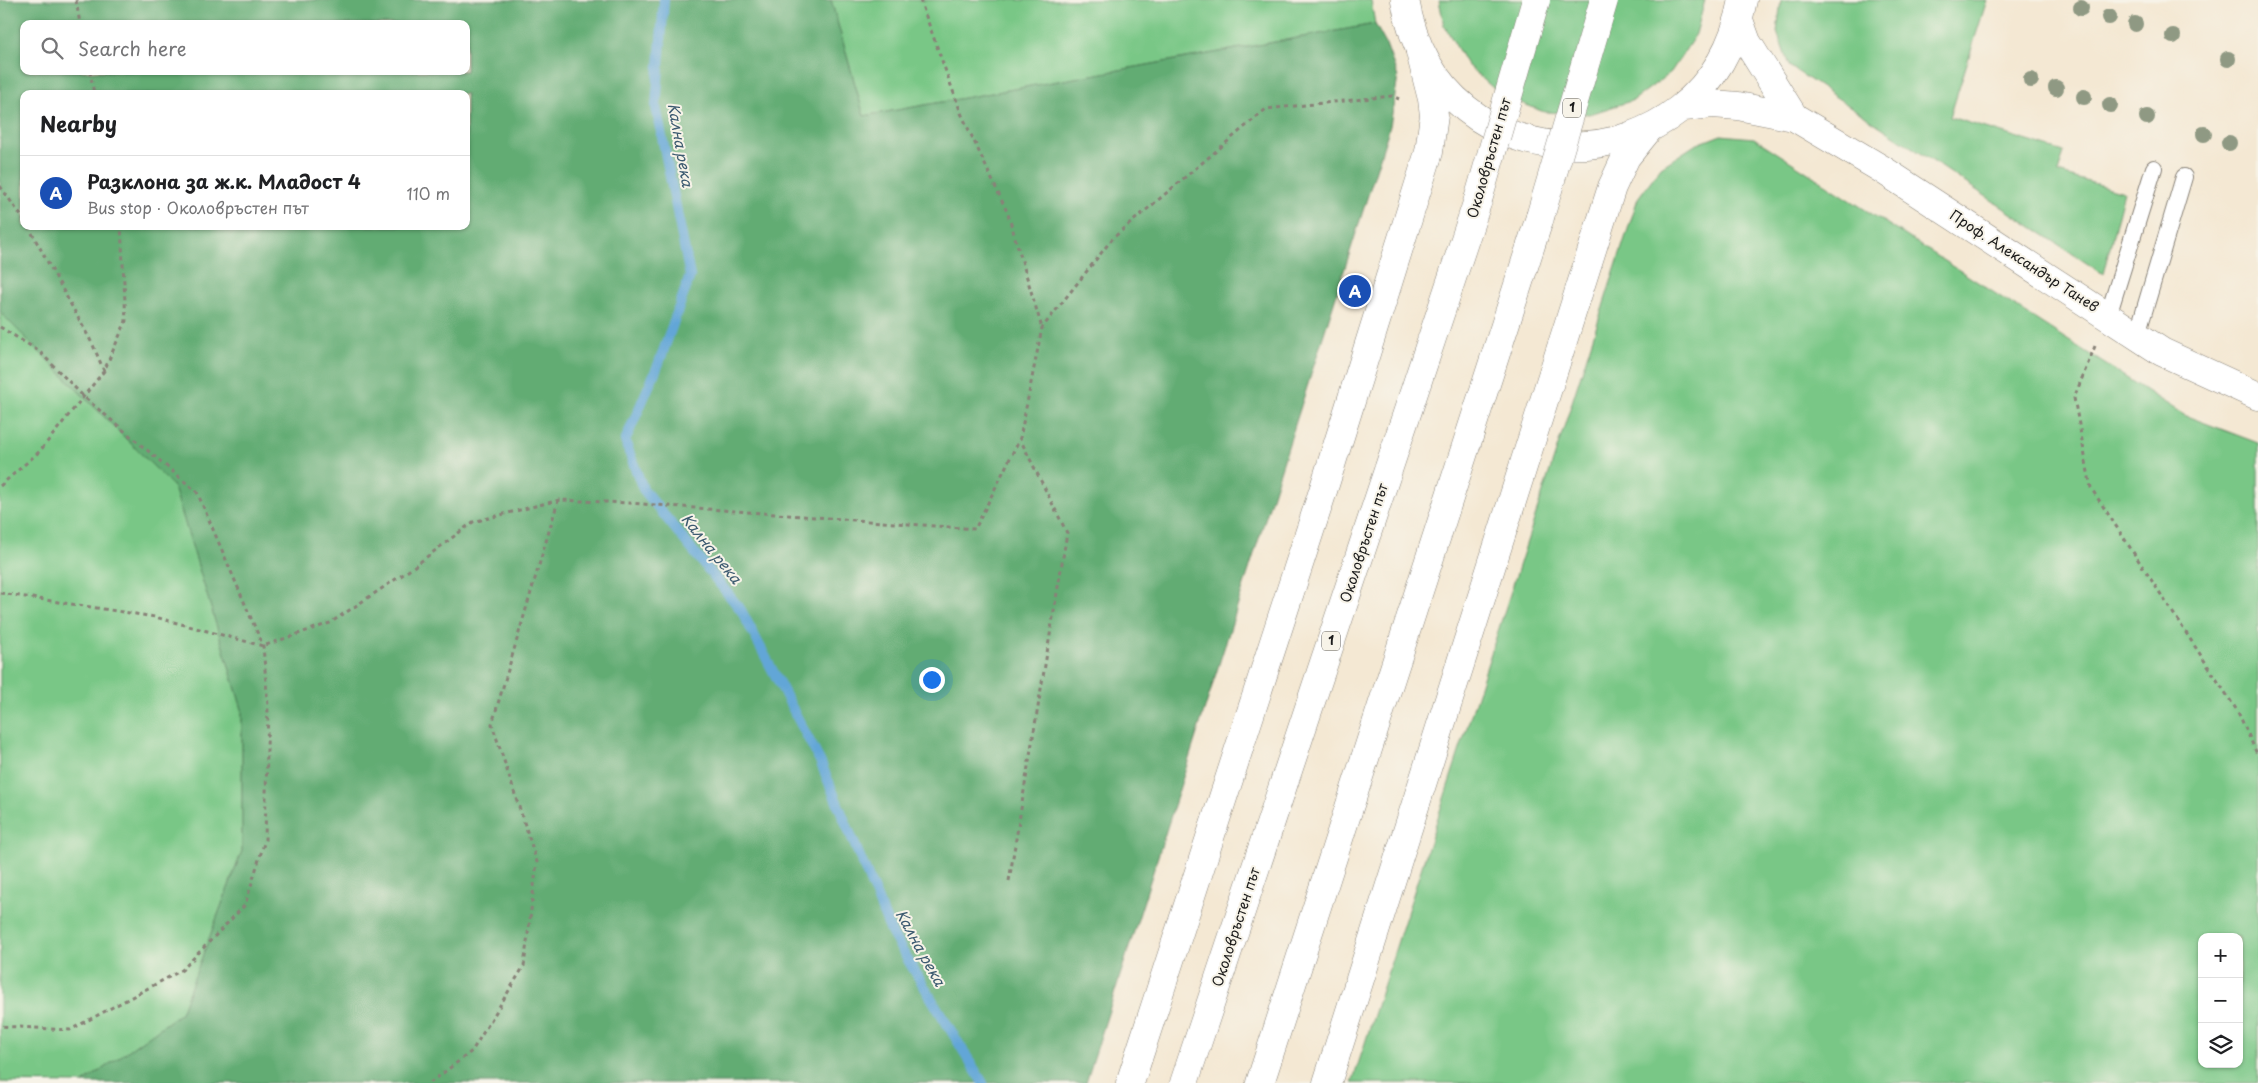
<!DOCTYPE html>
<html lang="en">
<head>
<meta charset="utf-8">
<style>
  body { margin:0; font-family:"Playpen Sans",sans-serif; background:#f6f6f6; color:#202124 }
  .controls { position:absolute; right:15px; bottom:15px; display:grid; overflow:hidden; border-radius:10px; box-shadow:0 1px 4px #0004 }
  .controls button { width:45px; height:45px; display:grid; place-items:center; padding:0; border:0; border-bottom:1px solid #e0e0e0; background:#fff; color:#202124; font:25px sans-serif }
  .you { position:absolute; left:931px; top:679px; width:18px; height:18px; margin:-12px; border:4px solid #fff; border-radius:50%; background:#1a73e8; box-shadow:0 0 0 8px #1a73e833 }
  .badge { display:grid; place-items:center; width:32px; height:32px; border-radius:50%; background:#1f6fb2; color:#fff; font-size:16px; font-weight:700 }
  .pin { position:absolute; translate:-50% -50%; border:2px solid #fff; box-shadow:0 1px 5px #0006 }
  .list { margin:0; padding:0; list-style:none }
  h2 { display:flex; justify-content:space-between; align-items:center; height:65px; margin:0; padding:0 20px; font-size:21px }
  h2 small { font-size:16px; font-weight:400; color:#757577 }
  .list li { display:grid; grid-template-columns:32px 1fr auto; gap:15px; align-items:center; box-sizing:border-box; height:75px; padding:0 20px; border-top:1px solid #e0e0e0 }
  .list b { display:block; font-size:19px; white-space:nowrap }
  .list p { margin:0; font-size:16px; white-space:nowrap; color:#757577 }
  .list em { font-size:16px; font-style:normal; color:#757577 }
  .icon { flex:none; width:28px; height:28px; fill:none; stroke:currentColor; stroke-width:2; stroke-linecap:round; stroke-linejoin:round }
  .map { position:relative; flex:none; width:2258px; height:1083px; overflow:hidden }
  .search { position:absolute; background:#fff; box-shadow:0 1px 4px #0004; left:20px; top:20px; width:450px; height:55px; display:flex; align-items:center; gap:12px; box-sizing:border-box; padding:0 18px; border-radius:10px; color:#757577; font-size:19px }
  .panel { position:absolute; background:#fff; box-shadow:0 1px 4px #0004; left:20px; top:90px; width:450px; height:140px; border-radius:10px }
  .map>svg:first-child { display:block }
  .green { fill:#79c786; stroke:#4a7251; fill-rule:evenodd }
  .forest { fill:#62ac73; stroke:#3f6448; fill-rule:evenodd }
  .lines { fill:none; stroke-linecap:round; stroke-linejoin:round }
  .stream { stroke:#62a6d7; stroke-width:10 }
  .service-casing { stroke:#888278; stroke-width:18 }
  .minor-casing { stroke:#888278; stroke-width:29 }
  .tertiary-casing { stroke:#888278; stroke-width:29 }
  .trunk-casing { stroke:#888278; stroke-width:29 }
  .path { stroke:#888278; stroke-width:3; stroke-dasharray:4 4; stroke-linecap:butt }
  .service { stroke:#fff; stroke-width:16 }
  .minor { stroke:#fff; stroke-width:28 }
  .tertiary { stroke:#fff; stroke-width:28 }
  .trunk { stroke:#fff; stroke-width:28 }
  .trunk-bridge-casing { stroke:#888278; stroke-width:29; stroke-linecap:butt }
  .trunk-bridge { stroke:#fff; stroke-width:28 }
  .tree { fill:#8f9983 }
  .labels { text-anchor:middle; stroke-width:4; stroke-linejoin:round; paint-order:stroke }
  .shield { fill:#f7f3e8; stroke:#5e5c59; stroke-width:1 }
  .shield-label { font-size:12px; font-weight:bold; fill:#1c1c1c }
  .street-label { font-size:14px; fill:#1c1c1c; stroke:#f7f3e8 }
  .water-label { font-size:15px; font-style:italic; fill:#3c5a70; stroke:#f7f3e8 }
</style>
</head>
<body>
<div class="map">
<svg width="2258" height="1083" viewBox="0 0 2258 1083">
  <rect width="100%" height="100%" fill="#f7f3e8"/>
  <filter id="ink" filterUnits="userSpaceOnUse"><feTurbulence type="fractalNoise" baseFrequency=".02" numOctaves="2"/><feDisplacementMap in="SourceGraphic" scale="10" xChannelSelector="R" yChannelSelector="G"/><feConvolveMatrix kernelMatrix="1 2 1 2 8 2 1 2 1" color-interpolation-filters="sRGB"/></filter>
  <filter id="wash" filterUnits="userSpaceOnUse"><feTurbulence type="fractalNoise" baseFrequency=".0096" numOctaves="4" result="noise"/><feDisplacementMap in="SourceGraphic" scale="20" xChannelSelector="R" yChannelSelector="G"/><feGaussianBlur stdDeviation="1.12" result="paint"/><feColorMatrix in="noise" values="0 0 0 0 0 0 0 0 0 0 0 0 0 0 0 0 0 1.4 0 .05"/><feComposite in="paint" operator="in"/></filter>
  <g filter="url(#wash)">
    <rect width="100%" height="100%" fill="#f4e8d3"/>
    <!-- green -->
    <path class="green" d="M831,0H1371L1375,24L864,116Z
      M1439,0H1705L1696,34L1671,72L1634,100L1590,114L1544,112L1501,95L1467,65L1444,25Z
      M1781,0H1987L1950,117L2064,152L2058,173L2124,192L2103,274L1789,66L1777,32Z
      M1721,135L1754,138L2184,415L2258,443V1083H1352L1638,198L1661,167L1695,145ZM2202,937H2239V1064H2202Z
      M0,312L174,487L242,709V851L181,1013L83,1083L0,1082Z"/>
    <!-- forest -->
    <path class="forest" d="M0,0H831L864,116L1375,24L1386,44L1398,77L1390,126L1086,1083H83L181,1013L242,851V709L174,487L0,312ZM24,24H466V71H24ZM24,94H466V226H24Z"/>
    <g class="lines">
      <!-- stream -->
      <path class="stream" d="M664,0L656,107L690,276L659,363L625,441L643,489L741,610L820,761L892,934L983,1083"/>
    </g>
  </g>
  <g filter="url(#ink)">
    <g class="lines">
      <defs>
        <path id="service" d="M2108,316L2154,168
          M2137,335L2184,177"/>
        <path id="minor" d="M1130,1083L1322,494L1429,152L1434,115L1432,99L1420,52
          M1327,1083L1612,187L1626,157L1648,130"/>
        <path id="tertiary" d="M1405,0C1438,194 1706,194 1743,0
          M1739,20L1747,42L1794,117
          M1684,107L1713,104L1738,106L1794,117L1880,168L2162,352L2258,396"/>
        <path id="trunk" d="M1184,1083L1478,200
          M1260,1083L1540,217"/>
      </defs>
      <!-- service casing -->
      <use href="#service" class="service-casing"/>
      <!-- minor casing -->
      <use href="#minor" class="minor-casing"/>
      <!-- tertiary casing -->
      <use href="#tertiary" class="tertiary-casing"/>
      <!-- trunk casing -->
      <use href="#trunk" class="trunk-casing"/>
      <!-- path -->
      <path class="path" d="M76,0L80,24
        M920,0L961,113L1008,214L1042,328
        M90,71L94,94
        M0,186L24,220
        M28,226L93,345L104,371
        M0,327L39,351L84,397L197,492L263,646L268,706L265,840L245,905L182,970L70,1030L0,1026
        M2095,346L2074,398L2091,488L2238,712L2258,756
        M0,486L40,451L104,371L126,321L121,226
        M0,593L155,617L263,646L330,623L408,571L473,522L559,500L629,503L975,529L1020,438L1042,328L1113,238L1266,109L1392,96L1399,99
        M1009,881L1067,533L1020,439
        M430,1083L472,1051L524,966L537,862L492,724L558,501"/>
      <!-- service -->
      <use href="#service" class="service"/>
      <!-- minor -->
      <use href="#minor" class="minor"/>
      <!-- tertiary -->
      <use href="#tertiary" class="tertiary"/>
      <!-- trunk -->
      <use href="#trunk" class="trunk"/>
      <defs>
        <path id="trunk-bridge" d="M1478,200L1536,0
          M1540,217L1604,0"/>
      </defs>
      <!-- trunk-bridge casing -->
      <use href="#trunk-bridge" class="trunk-bridge-casing"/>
      <!-- trunk-bridge -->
      <use href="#trunk-bridge" class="trunk-bridge"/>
    </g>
    <!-- trees -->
    <g class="tree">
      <circle cx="2081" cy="8" r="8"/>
      <circle cx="2109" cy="17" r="8"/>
      <circle cx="2135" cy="24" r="8"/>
      <circle cx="2173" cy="36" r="8"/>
      <circle cx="2228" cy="59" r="8"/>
      <circle cx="2031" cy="80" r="8"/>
      <circle cx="2056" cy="88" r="8"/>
      <circle cx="2084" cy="97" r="8"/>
      <circle cx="2110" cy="105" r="8"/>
      <circle cx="2147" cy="117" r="8"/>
      <circle cx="2204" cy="134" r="8"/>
      <circle cx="2229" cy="143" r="8"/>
    </g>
  </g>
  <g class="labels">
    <!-- shield labels -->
    <g class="shield">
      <rect x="1563" y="98.5" width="18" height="19" rx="4"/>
      <rect x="1322" y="631.5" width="18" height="19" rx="4"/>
    </g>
    <g class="shield-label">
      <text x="1572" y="112">1</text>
      <text x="1331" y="645">1</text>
    </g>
    <!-- street labels -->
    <g class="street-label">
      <text transform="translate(1489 158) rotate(-74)" y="5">Околовръстен път</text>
      <text transform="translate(2024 261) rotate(33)" y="5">Проф. Александър Танев</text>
      <text transform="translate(1364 543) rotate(-72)" y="5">Околовръстен път</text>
      <text transform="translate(1236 927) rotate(-72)" y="5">Околовръстен път</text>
    </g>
    <!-- water labels -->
    <g class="water-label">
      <text transform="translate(680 145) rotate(80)" y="5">Кална река</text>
      <text transform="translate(711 549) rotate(51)" y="5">Кална река</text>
      <text transform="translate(920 948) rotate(61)" y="5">Кална река</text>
    </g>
  </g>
</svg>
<div class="controls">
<button>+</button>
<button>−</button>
<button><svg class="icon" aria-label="layers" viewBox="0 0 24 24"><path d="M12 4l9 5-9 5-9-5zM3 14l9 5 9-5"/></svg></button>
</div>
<div class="you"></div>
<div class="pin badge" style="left:1355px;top:291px;background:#1a4fb4">A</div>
<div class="search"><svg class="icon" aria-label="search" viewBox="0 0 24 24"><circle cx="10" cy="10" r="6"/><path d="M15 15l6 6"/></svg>Search here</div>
<section class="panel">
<h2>Nearby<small></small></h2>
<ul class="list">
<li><span class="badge" style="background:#1a4fb4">A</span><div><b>Разклона за ж.к. Младост 4</b><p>Bus stop · Околовръстен път</p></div><em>110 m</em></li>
</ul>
</section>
</div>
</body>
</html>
